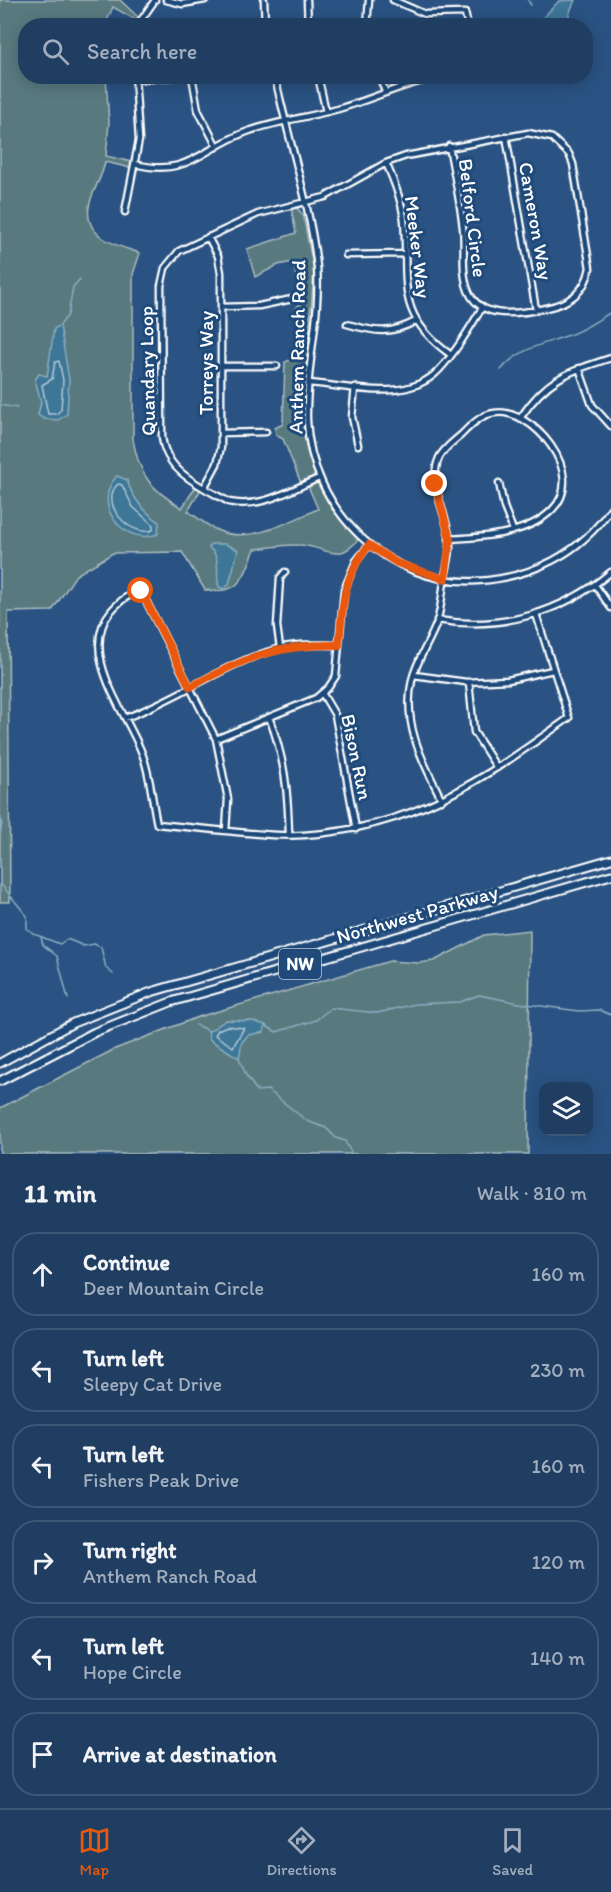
<!DOCTYPE html>
<html lang="en">
<head>
<meta charset="utf-8">
<style>
  body { margin:0; font-family:Itim,sans-serif; background:#284568; color:#f1f3f6 }
  .controls { position:absolute; right:18px; bottom:18px; display:grid; overflow:hidden; border-radius:12px; box-shadow:0 3px 15px #0003 }
  .controls button { width:54px; height:54px; display:grid; place-items:center; padding:0; border:0; border-bottom:2px solid #3d5777; background:#203e62; color:#f1f3f6; font:30px sans-serif }
  .stop { position:absolute; width:18px; height:18px; margin:-14px; border:4px solid #ea580c; border-radius:50%; background:#fff }
  .stop.end { background:#ea580c; border-color:#fff; box-shadow:0 2px 6px #0008 }
  .list { margin:0; padding:0; list-style:none }
  h2 { display:flex; justify-content:space-between; align-items:center; height:78px; margin:0; padding:0 24px; font-size:26px }
  h2 small { font-size:20px; font-weight:400; color:#a2aebe }
  .list li { display:grid; grid-template-columns:39px 1fr auto; gap:18px; align-items:center; box-sizing:border-box; height:84px; margin:0 12px 12px; padding:0 12px; border:2px solid #3d5777; border-radius:24px }
  .list b { display:block; font-size:22px; white-space:nowrap }
  .list p { margin:0; font-size:20px; white-space:nowrap; color:#a2aebe }
  .list em { font-size:20px; font-style:normal; color:#a2aebe }
  .icon { flex:none; width:33px; height:33px; fill:none; stroke:currentColor; stroke-width:2; stroke-linecap:round; stroke-linejoin:round }
  .map { position:relative; flex:none; width:611px; height:1154px; overflow:hidden }
  .search { position:absolute; background:#203e62; box-shadow:0 3px 15px #0003; left:18px; right:18px; top:18px; height:66px; display:flex; align-items:center; gap:15px; box-sizing:border-box; padding:0 21px; border-radius:24px; color:#a2aebe; font-size:22px }
  .sheet { height:654px; background:#203e62 }
  nav { display:flex; justify-content:space-around; align-items:center; box-sizing:border-box; height:84px; border-top:2px solid #3d5777; background:#203e62; font-size:16px; color:#a2aebe }
  nav a { display:grid; justify-items:center; gap:3px }
  nav .on { color:#ea580c }
  .map>svg:first-child { display:block }
  .green { fill:#587a7f; stroke:#acbcbf; stroke-width:1.5 }
  .water { fill:#3e7697; stroke:#8badc1; stroke-width:1.5 }
  .lines { fill:none; stroke-linecap:round; stroke-linejoin:round }
  .shore { stroke:#b2c8d5; stroke-width:1.5 }
  .stream { stroke:#8badc1; stroke-width:1.5 }
  .minor-casing { stroke:#fff; stroke-width:9 }
  .highway-casing { stroke:#fff; stroke-width:11 }
  .minor { stroke:#1f4a7a; stroke-width:4.5 }
  .highway { stroke:#1f4a7a; stroke-width:7 }
  .route { stroke:#ea580c; stroke-width:8 }
  .labels { text-anchor:middle; stroke-width:6; stroke-linejoin:round; paint-order:stroke }
  .shield { fill:#1f4a7a; stroke:#bcc9d7; stroke-width:1.5 }
  .shield-label { font-size:18px; font-weight:bold; fill:#fff }
  .street-label { font-size:20px; fill:#fff; stroke:#1f4a7a }
</style>
</head>
<body>
<div class="map">
<svg width="611" height="1154" viewBox="0 0 611 1154">
  <rect width="100%" height="100%" fill="#2a5383"/>
  <filter id="ink" filterUnits="userSpaceOnUse"><feTurbulence type="fractalNoise" baseFrequency=".0167" numOctaves="2"/><feDisplacementMap in="SourceGraphic" scale="12" xChannelSelector="R" yChannelSelector="G"/><feConvolveMatrix kernelMatrix="1 2 1 2 8 2 1 2 1" color-interpolation-filters="sRGB"/></filter>
  <g filter="url(#ink)">
    <!-- green -->
    <path class="green" d="M0,0H120L138,17L136,20L113,7L105,25L26,26V76L106,77L109,123L106,156L132,162L131,168L105,162C102,179 91,192 89,207C84,238 118,246 140,253L133,274V439C139,476 151,489 182,508L196,486L201,489L188,511C198,518 209,527 219,531C250,544 290,521 318,509L308,486L303,488L283,439L276,435L275,428L283,424L285,362L296,358L300,332L296,308L302,302V296L296,289L298,287L293,262L278,265L255,277L247,249L296,233L291,208H297L303,215L314,271L303,412L306,447L319,486L332,509L358,540C335,566 325,545 298,545C284,544 269,548 255,549C243,578 241,595 205,590L182,552L113,553L76,575L52,611L8,612L10,902H0Z
      M530,930L528,1154H0V1108L115,1049L198,1017L390,961L418,963L434,961L484,935Z"/>
    <!-- water -->
    <path class="water" d="M575,0L569,14V25H536L559,1Z
      M60,325L69,380L67,414L58,420L44,419L38,415L41,402L35,380L39,374L47,376L54,329Z
      M117,476L127,480C132,498 143,510 159,522L158,534C124,547 90,504 117,476Z
      M211,544H225L238,550L229,584L224,589L219,587C215,574 222,556 209,548Z
      M226,1020L252,1021L265,1025L264,1032L248,1035L242,1042L239,1058L210,1040L208,1032Z"/>
    <g class="lines">
      <!-- shore -->
      <path class="shore" d="M59,361L63,380L61,410L56,414H48L42,385L52,379L55,362Z
        M118,484L122,485L133,507L153,525V530C130,538 98,503 118,484Z
        M227,1026L244,1028L233,1047L215,1035L218,1030Z"/>
      <!-- stream -->
      <path class="stream" d="M528,0L531,5
        M60,325L68,315L73,287L80,279
        M501,370C518,349 541,345 566,336C582,331 597,321 611,312
        M0,405L17,408
        M0,816L2,822L0,836
        M0,883L27,916V929L34,934L60,944L67,939L84,946L94,944L101,947L106,968L113,974
        M41,937L43,945L57,956L68,999
        M196,1025L209,1031
        M265,1025L276,1032L316,1020L331,1008L377,1013L415,1004L460,1002L479,995L519,1003L579,1011L599,1010L611,1015
        M239,1058L246,1075L257,1091L268,1090L307,1121L326,1128L336,1138L345,1141L352,1154"/>
      <defs>
        <path id="minor" d="M166,0L182,4L205,0
          M264,0L265,26
          M307,0L308,26
          M393,0L425,14L465,13L468,26
          M137,26L155,0
          M367,26L369,0
          M192,76L198,110L217,147
          M275,76C288,139 310,203 317,267C321,318 305,370 307,421C311,509 387,586 477,581C530,578 581,554 611,508
          M318,76L326,112
          M379,76L385,91
          M135,80L182,76
          M506,136L536,310
          M386,163C394,181 402,201 404,220C409,281 393,314 451,355
          M135,164C190,178 202,147 249,131C278,121 309,117 338,109C377,98 405,82 447,76
          M125,212L139,140L135,76
          M346,255L404,254
          M221,307L259,306L292,299
          M347,324C375,332 390,335 416,321
          M221,366H277
          M579,368L592,405L611,426
          M309,383C350,386 407,404 439,370C456,352 469,329 482,308
          M355,387L352,417L358,445
          M521,417C547,378 568,372 611,358
          M221,433L266,432
          M319,478C290,490 261,509 229,502C201,486 165,472 162,436L161,286L165,268L179,251L258,214L325,197L386,163L406,156L528,133L552,138L569,154L573,164L590,268C585,293 569,303 546,308C515,315 471,322 465,278C462,262 465,245 463,228C460,201 454,173 449,146
          M499,483L504,507L513,530
          M204,488L217,464L221,447V273L218,256L208,237
          M595,585L611,608
          M141,591L216,739L228,799L226,831L157,824C152,802 151,778 143,756C129,715 76,654 111,611C120,601 128,594 141,591Z
          M437,620C500,631 562,613 611,572
          M280,648L277,626L280,578L285,572
          M414,675L466,682L508,680L553,670
          M469,682L474,732L497,768
          M322,693L335,715L356,829
          M269,717C285,759 288,791 289,835
          M125,718C178,699 224,663 280,648C299,643 320,645 339,645
          M216,739L316,698L328,688L336,676L344,590L356,561L369,545
          M442,800C423,762 402,725 412,680C417,659 430,642 437,622C441,609 442,595 444,582C446,569 451,555 450,542C448,514 427,486 439,458C443,449 453,442 461,435C470,426 480,415 494,413C531,406 589,474 552,510C527,535 483,537 449,539
          M226,831C252,833 279,837 304,835C415,828 482,780 569,718L536,614"/>
        <path id="highway" d="M0,1063L73,1023L151,992L611,859
          M0,1081L95,1032L171,1002L611,875"/>
      </defs>
      <!-- minor casing -->
      <use href="#minor" class="minor-casing"/>
      <!-- highway casing -->
      <use href="#highway" class="highway-casing"/>
      <!-- minor -->
      <use href="#minor" class="minor"/>
      <!-- highway -->
      <use href="#highway" class="highway"/>
    </g>
  </g>
  <g class="lines" filter="url(#ink)">
    <!-- route -->
    <path class="route" d="M141,591L190,687C244,658 277,644 339,645C343,604 342,579 369,545L397,563L445,579L450,539L435,484"/>
  </g>
  <g class="labels">
    <!-- shield labels -->
    <rect class="shield" x="279" y="949" width="42" height="30" rx="4.5"/>
    <g class="shield-label">
      <text x="300" y="970">NW</text>
    </g>
    <!-- street labels -->
    <g class="street-label">
      <text transform="translate(473 218) rotate(83)" y="7">Belford Circle</text>
      <text transform="translate(536 221) rotate(80)" y="7">Cameron Way</text>
      <text transform="translate(418 247) rotate(83)" y="7">Meeker Way</text>
      <text transform="translate(297 347) rotate(-89)" y="7">Anthem Ranch Road</text>
      <text transform="translate(206 363) rotate(-90)" y="7">Torreys Way</text>
      <text transform="translate(147 371) rotate(-91)" y="7">Quandary Loop</text>
      <text transform="translate(357 757) rotate(78)" y="7">Bison Run</text>
      <text transform="translate(417 914) rotate(-16)" y="7">Northwest Parkway</text>
    </g>
  </g>
</svg>
<div class="controls">
<button><svg class="icon" aria-label="layers" viewBox="0 0 24 24"><path d="M12 4l9 5-9 5-9-5zM3 14l9 5 9-5"/></svg></button>
</div>
<div class="stop" style="left:141px;top:591px"></div>
<div class="stop end" style="left:435px;top:484px"></div>
<div class="search"><svg class="icon" aria-label="search" viewBox="0 0 24 24"><circle cx="10" cy="10" r="6"/><path d="M15 15l6 6"/></svg>Search here</div>
</div>
<section class="sheet">
<h2>11 min<small>Walk · 810 m</small></h2>
<ul class="list">
<li><svg class="icon" aria-label="ahead" viewBox="0 0 24 24"><path d="M12 20V5M6 11l6-6 6 6"/></svg><div><b>Continue</b><p>Deer Mountain Circle</p></div><em>160 m</em></li>
<li><svg class="icon" aria-label="left" viewBox="0 0 24 24"><path d="M17 20v-9H6M10 6l-5 5 5 5"/></svg><div><b>Turn left</b><p>Sleepy Cat Drive</p></div><em>230 m</em></li>
<li><svg class="icon" aria-label="left" viewBox="0 0 24 24"><path d="M17 20v-9H6M10 6l-5 5 5 5"/></svg><div><b>Turn left</b><p>Fishers Peak Drive</p></div><em>160 m</em></li>
<li><svg class="icon" aria-label="right" viewBox="0 0 24 24"><path d="M7 20v-9h11M14 6l5 5-5 5"/></svg><div><b>Turn right</b><p>Anthem Ranch Road</p></div><em>120 m</em></li>
<li><svg class="icon" aria-label="left" viewBox="0 0 24 24"><path d="M17 20v-9H6M10 6l-5 5 5 5"/></svg><div><b>Turn left</b><p>Hope Circle</p></div><em>140 m</em></li>
<li><svg class="icon" aria-label="arrive" viewBox="0 0 24 24"><path d="M6 21V4h12l-3 4 3 4H6"/></svg><div><b>Arrive at destination</b></div></li>
</ul>
</section>
<nav>
<a class="on"><svg class="icon" aria-label="map" viewBox="0 0 24 24"><path d="M3 6l6-2 6 2 6-2v14l-6 2-6-2-6 2zM9 4v14M15 6v14"/></svg>Map</a>
<a><svg class="icon" aria-label="directions" viewBox="0 0 24 24"><path d="M12 3l9 9-9 9-9-9zM9 14v-3h6M13 9l2 2-2 2"/></svg>Directions</a>
<a><svg class="icon" aria-label="saved" viewBox="0 0 24 24"><path d="M7 4h10v16l-5-4-5 4z"/></svg>Saved</a>
</nav>
</body>
</html>
